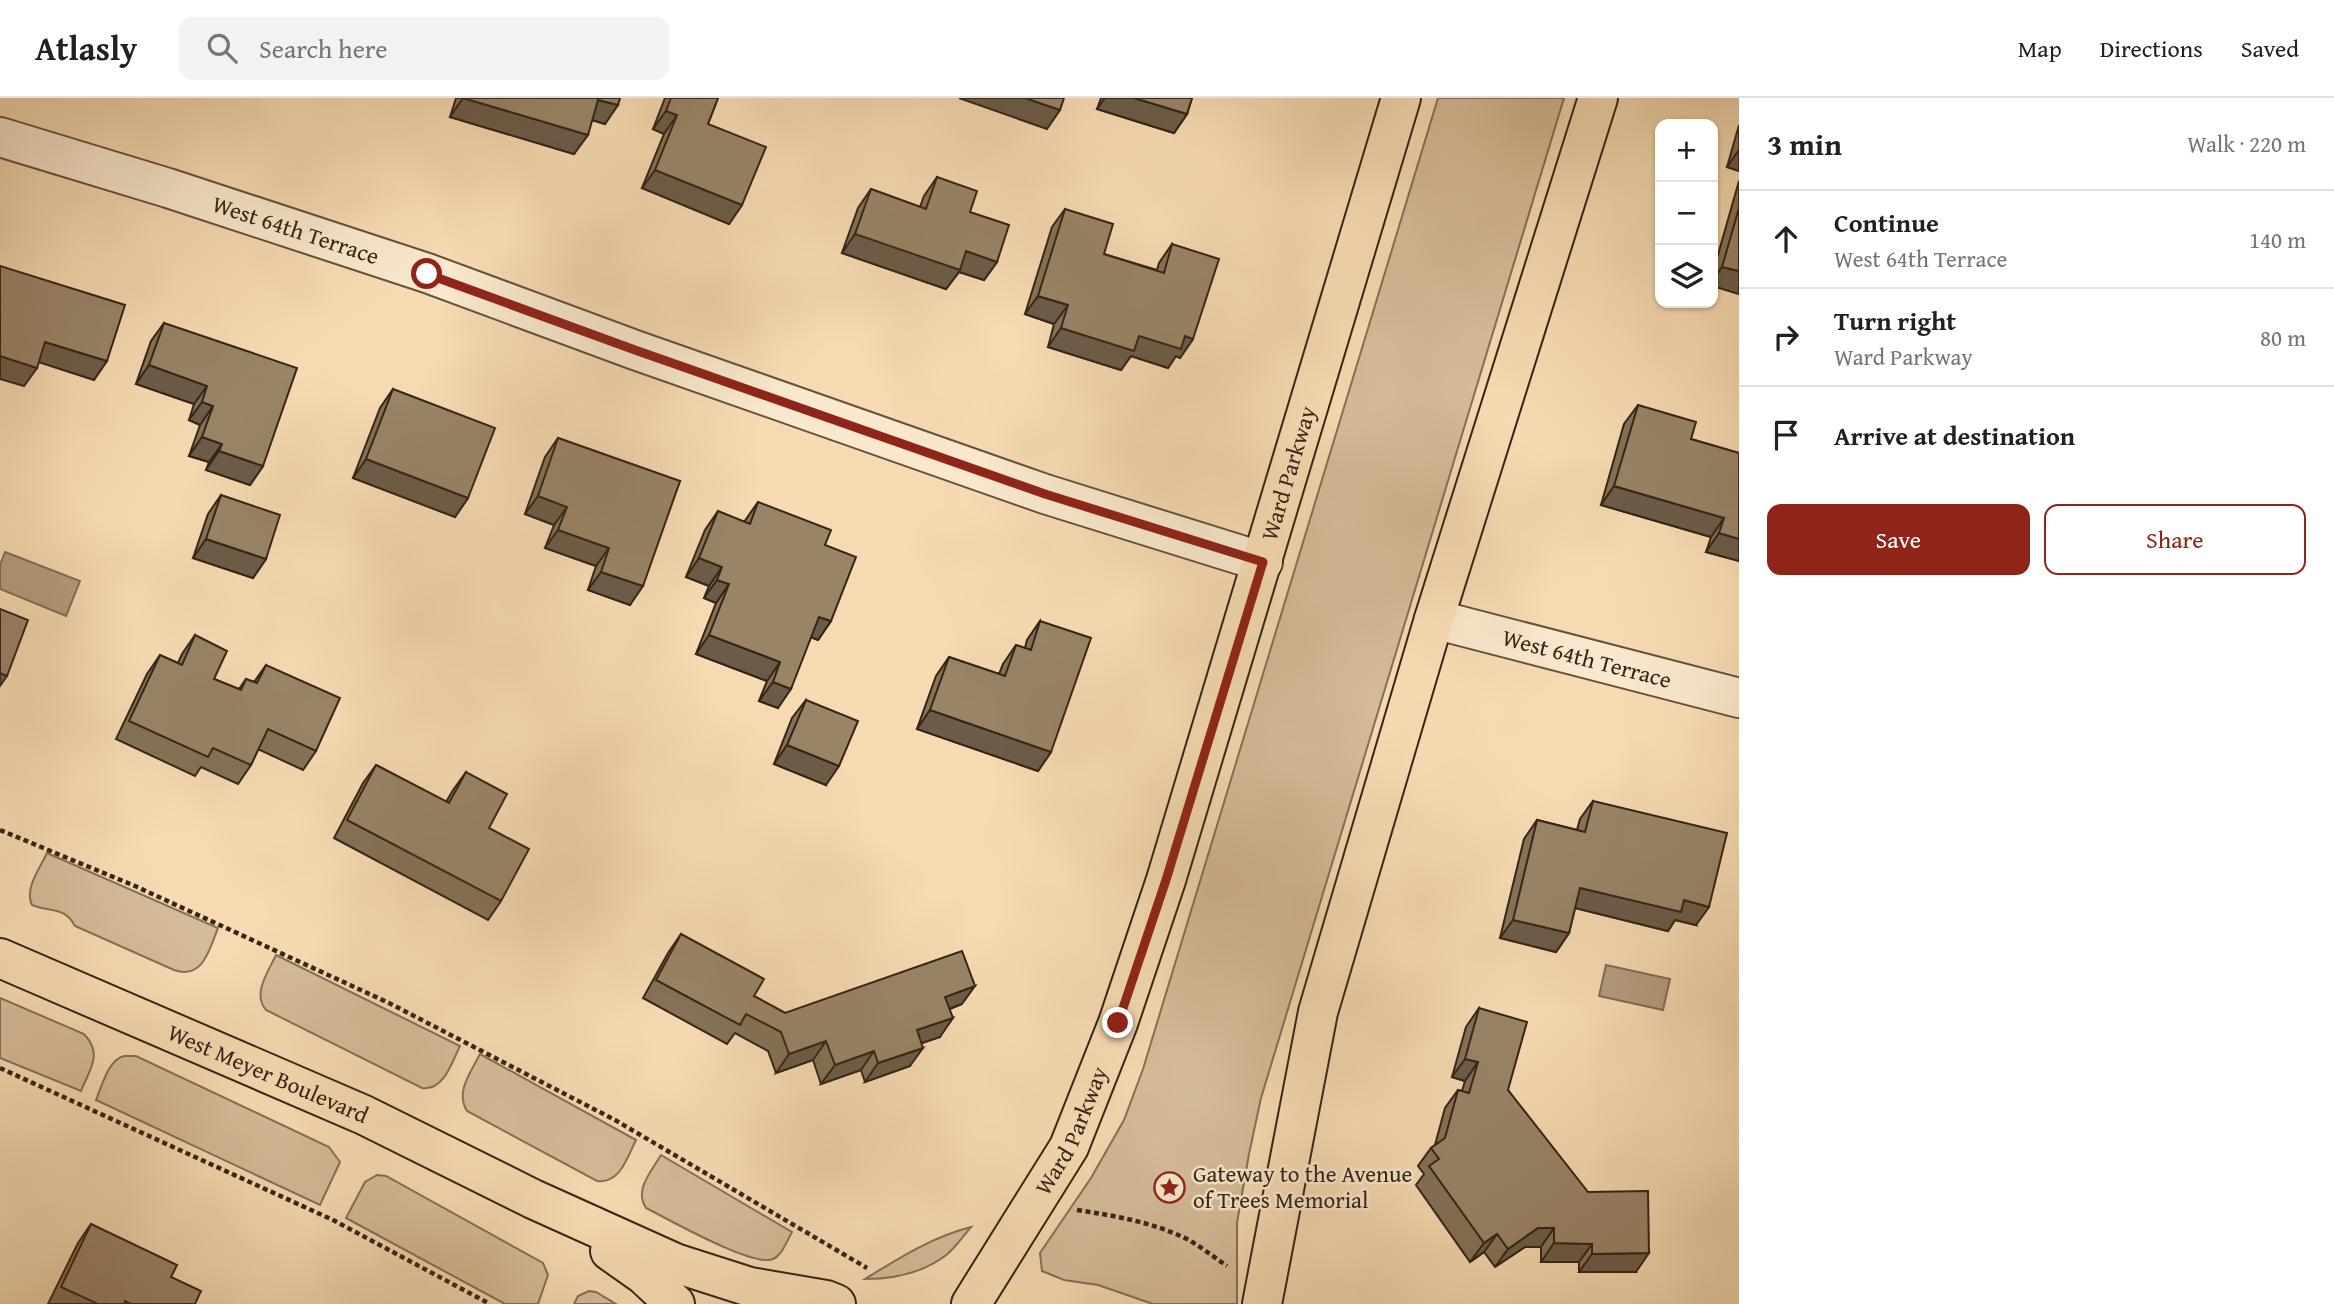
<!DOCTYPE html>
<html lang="en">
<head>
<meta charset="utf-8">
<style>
  body { margin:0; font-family:"Gentium Book Plus",serif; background:#f2f2f2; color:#202124 }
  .controls { position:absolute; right:21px; top:21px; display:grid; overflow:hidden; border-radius:14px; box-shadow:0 2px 5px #0004 }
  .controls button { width:63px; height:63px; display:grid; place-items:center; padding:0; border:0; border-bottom:2px solid #e0e0e0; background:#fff; color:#202124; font:35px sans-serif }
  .stop { position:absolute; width:21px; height:21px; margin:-16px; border:5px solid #8f2418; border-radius:50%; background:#fff }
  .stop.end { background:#8f2418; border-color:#fff; box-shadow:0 2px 7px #0008 }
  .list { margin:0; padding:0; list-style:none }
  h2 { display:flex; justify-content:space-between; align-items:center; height:91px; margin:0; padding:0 28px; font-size:30px }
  h2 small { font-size:23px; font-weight:400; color:#757577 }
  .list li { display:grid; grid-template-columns:46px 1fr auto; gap:21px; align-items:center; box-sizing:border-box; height:98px; padding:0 28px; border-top:2px solid #e0e0e0 }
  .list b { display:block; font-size:26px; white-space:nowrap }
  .list p { margin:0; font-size:23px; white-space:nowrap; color:#757577 }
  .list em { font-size:23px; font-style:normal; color:#757577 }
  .actions { display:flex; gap:14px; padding:21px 28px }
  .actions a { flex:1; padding:16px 0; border:2px solid #8f2418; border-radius:14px; text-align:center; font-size:24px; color:#8f2418 }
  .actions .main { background:#8f2418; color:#fff }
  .icon { flex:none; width:38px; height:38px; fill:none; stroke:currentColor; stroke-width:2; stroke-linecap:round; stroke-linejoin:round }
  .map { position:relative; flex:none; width:1739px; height:1206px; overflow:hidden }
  header { display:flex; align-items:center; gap:42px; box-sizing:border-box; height:98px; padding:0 35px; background:#fff; border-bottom:2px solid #e0e0e0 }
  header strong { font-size:33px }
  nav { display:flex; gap:38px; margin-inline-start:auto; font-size:24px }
  .search { width:490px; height:63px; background:#f2f2f2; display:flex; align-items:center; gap:18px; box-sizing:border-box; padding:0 24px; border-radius:14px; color:#757577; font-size:26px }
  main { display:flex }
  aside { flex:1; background:#fff }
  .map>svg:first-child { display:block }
  .green { fill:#d5bc98; stroke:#857058; stroke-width:2 }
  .water { fill:#b49d7e; stroke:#816d55; stroke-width:2 }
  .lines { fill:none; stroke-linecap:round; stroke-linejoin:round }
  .minor-casing { stroke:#65523e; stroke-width:42 }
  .major-casing { stroke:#352518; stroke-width:42 }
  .path { stroke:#352518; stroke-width:4.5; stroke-dasharray:5 3.5; stroke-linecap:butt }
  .minor { stroke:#f9e8cd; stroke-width:38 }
  .major { stroke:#f6dbb2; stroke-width:38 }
  .wall { fill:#847259; stroke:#352518; stroke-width:2 }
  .shaded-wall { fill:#6b5c49; stroke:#352518; stroke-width:2 }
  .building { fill:#998468; stroke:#352518; stroke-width:2 }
  .route { stroke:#8f2418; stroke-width:9 }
  .labels { text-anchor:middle; stroke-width:5; stroke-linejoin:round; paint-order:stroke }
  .street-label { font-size:23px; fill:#352518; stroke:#f9e8cd }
  .poi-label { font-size:23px; fill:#352518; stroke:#f9e8cd; text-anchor:start }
</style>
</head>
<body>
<header>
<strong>Atlasly</strong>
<div class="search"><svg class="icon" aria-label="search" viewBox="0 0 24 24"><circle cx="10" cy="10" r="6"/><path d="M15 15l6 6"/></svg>Search here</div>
<nav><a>Map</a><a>Directions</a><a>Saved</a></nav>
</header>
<main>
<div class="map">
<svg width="1739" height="1206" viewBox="0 0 1739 1206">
  <rect width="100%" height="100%" fill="#f6dbb2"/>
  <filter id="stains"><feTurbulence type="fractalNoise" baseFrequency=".00286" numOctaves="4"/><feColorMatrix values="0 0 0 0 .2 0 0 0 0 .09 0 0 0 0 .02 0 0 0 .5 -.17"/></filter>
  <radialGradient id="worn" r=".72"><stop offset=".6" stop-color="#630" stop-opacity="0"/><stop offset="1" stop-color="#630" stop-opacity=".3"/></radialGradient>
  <!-- green -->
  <path class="green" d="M1438,0H1564L1261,1000L1249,1056L1237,1125V1206H1153L1098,1187L1064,1182L1042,1173L1040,1155L1091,1080L1124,1022L1143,971Z
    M47,755L218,830C209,852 203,882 174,872L75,828C64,808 52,815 32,807C24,791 40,770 47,755Z
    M276,857L460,948C452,964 444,993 422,990L266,912C252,896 268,874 276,857Z
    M0,900L84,936C103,956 90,971 81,993L0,960Z
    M480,956L636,1042C627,1060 620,1086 597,1083L467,1013C455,994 471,974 480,956Z
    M124,958H136L329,1049L340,1064L320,1107L96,1002C102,988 108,962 124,958Z
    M661,1057L792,1134C787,1143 782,1157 773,1161C754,1170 668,1121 646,1110C634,1092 651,1074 661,1057Z
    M377,1077L386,1078L543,1165L548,1177L538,1206H505L346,1120L365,1084Z
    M971,1129C963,1138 955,1151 945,1158C922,1175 892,1181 865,1181C899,1160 932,1139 971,1129Z
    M589,1193L596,1194L616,1206H574L578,1198Z"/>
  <!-- water -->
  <path class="water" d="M5,454L80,483L66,518L0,491V467Z
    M1606,867L1670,881L1663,912L1599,898Z"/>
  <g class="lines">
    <defs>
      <g id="minor">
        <path id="s1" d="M0,39L168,90L427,175L635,252L1045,396L1263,464"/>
        <path id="s2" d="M1434,521L1739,600"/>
      </g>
      <g id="major">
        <path id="s3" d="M0,860L364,1017L533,1101L675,1165L750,1189L826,1202L836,1206"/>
        <path d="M610,1153L644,1177L675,1206"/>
        <path id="s4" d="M971,1206L1069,1049L1118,925L1166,782L1401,0"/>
        <path d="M1262,1206L1318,914L1434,521L1598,0"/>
      </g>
    </defs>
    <!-- minor casing -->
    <use href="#minor" class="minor-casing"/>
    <!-- major casing -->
    <use href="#major" class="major-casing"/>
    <!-- path -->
    <path class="path" d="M0,732L135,788L389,905L615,1022L867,1170
      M0,970L333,1122L490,1206
      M1077,1112C1116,1118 1152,1124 1187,1141C1201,1149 1214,1159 1227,1168"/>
    <!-- minor -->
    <use href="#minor" class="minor"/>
    <!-- major -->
    <use href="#major" class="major"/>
  </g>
  <!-- wall -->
  <path class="wall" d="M456,0H620L605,26L592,22L574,56L450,19Z
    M665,0H718L708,26L742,107L729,126L642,90L664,36L653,31Z
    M1101,0H1192L1187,16L1174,35L1097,11Z
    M1739,27V73L1727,69Z
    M937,79L970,114L997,164L984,182L959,174L946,191L842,155L858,110L871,91L920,109L924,98Z
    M1739,83V196L1713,188V174Z
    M1065,111L1104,156L1157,172L1159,165L1172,146L1193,241L1180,260L1176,258L1168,270L1131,258L1121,272L1048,249L1054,226L1025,216L1052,129Z
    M164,225L263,368L250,387L206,372L209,364L189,358L200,327L189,322L194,306L136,286L151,243Z
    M393,291L468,400L455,419L353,380L380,310Z
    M1638,307L1691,341L1739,355V463L1706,454L1711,439L1601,407L1624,326Z
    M558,340L680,383L630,507L588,492L596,468L545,450L554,427L525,416L545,359Z
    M221,397L266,461L253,480L193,460L208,416Z
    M758,404L825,447L831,523L818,542L811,539L778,610L759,603L767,583L696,556L716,505L704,500L709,488L686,479L705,432L718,413L744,424Z
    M1040,523L1051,654L1038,673L917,631L936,578L949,559L999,576L1003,566L1016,547L1025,550L1027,542Z
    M195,537L214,581L239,591L246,581L254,584L266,567L316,653L303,672L258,651L251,667L238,686L201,669L195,678L116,641L147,576L160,557L178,565L182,556Z
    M806,602L826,687L774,666L792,620Z
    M376,667L446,704L453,692L466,674L489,730L501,803L488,822L334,740L363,685Z
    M1593,703L1696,827L1675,822L1668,833L1575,810L1569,835L1556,854L1500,840L1524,741L1537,722L1577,732L1580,721Z
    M681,836L754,898L785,915L962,906L950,911L940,939L922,945L910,968L865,984L861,972L821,986L813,962L776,975L768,953L735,935L727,946L643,900L668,855Z
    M1479,910L1508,992L1636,1174H1579V1164H1541V1149H1525L1495,1169L1484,1154L1470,1164L1416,1087L1424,1076L1418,1068L1431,1050L1435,1047L1445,1010L1458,992L1462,993L1465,983L1452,979L1466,929Z
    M91,1126L171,1179L195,1206H48L78,1145Z"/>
  <!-- shaded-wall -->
  <path class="shaded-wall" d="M463,0L588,37L574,56L450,19Z
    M959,0H1025L1060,12L1047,31Z
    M1105,0H1134L1187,16L1174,35L1097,11Z
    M598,2L618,7L605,26L585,20Z
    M666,13L677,17L664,36L653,31Z
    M1739,52V73L1727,69Z
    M655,72L742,107L729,126L642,90Z
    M855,136L966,153L997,164L984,182L959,174L946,191L842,155Z
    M1722,169L1739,173V196L1713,188V182Z
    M1038,198L1068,207L1054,226L1025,216Z
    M1061,230L1185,238L1193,241L1180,260L1176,258L1168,270L1131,258L1121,272L1048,249Z
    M45,244L107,263L94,282L32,262Z
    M0,258L37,270L24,288L0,281Z
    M149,267L207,288L194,306L136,286Z
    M202,304L213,308L200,327L189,322Z
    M202,339L222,346L209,364L189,358Z
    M219,353L263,368L250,387L206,372Z
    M366,361L468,400L455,419L353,380Z
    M1614,388L1724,420L1711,439L1601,407Z
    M538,398L567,409L554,427L525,416Z
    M558,432L609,450L596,468L545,450Z
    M1719,435L1739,441V463L1706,454Z
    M206,441L266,461L253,480L193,460Z
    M699,460L722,469L709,488L686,479Z
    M601,474L643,488L630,507L588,492Z
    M717,482L729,486L716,505L704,500Z
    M819,519L831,523L818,542L806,537Z
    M709,537L780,564L767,583L696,556Z
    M0,575L7,578L0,588Z
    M773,584L791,591L778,610L759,603Z
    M930,612L1051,654L1038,673L917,631Z
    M787,647L839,668L826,687L774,666Z
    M1580,790L1684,802L1709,809L1696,827L1675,822L1668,833L1567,808Z
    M1513,822L1569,835L1556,854L1500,840Z
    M975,888L962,906L932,917L945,899Z
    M953,920L940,939L904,951L917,932Z
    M826,943L813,962L776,975L789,956Z
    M923,950L910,968L865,984L878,965Z
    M874,953L861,972L821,986L835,967Z
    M1465,961L1478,964L1465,983L1452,979Z
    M1538,1130H1554L1541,1149H1525L1495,1169L1508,1151Z
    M1497,1136L1484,1154L1470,1164L1484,1145Z
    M1554,1145L1592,1146L1579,1164H1541Z
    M1649,1155L1636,1174H1579L1592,1156Z"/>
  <!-- building -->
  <path class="building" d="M463,0H620L618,7L598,2L588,37Z
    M671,0H718L708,26L766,49L742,107L655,72L677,17L666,13Z
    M1025,0H1064L1060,12Z
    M1134,0H1192L1187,16Z
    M937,79L977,93L970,114L1009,127L997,164L966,153L960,172L855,136L871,91L926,111Z
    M1739,110V173L1722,169Z
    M1065,111L1113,126L1104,156L1164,175L1172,146L1219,161L1193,241L1185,238L1181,251L1139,238L1134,253L1061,230L1068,207L1038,198Z
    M0,168L125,207L107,263L45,244L37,270L0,258Z
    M164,225L297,270L263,368L219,353L222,346L202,339L213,308L202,304L207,288L149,267Z
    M393,291L495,330L468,400L366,361Z
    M1638,307L1696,324L1691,341L1739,355V441L1719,435L1724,420L1614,388Z
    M558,340L680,383L643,488L601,474L609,450L558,432L567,409L538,398Z
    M221,397L280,417L266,461L206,441Z
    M758,404L831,432L825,447L856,459L831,523L819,519L791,591L773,584L780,564L709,537L729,486L717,482L722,469L699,460L718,413L750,426Z
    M0,511L28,522L7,578L0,575Z
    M1040,523L1091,540L1051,654L930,612L949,559L1005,578L1016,547L1031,552Z
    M195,537L227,553L214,581L241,592L246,581L257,585L266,567L340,600L316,653L268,631L251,667L213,650L208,659L129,623L160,557L182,567Z
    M806,602L858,623L839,668L787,647Z
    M376,667L449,705L466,674L507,696L489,730L529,751L501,803L347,722Z
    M1593,703L1727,735L1709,809L1684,802L1681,814L1580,790L1569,835L1513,822L1537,722L1585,734Z
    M681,836L764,881L754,898L785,915L962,853L975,888L945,899L953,920L917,932L923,950L878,965L874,953L835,967L826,943L789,956L781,934L746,916L740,927L656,882Z
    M1479,910L1527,924L1508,992L1588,1094L1648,1093L1649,1155L1592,1156V1146L1554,1145V1130H1538L1508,1151L1497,1136L1484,1145L1429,1068L1439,1061L1431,1050L1445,1040L1458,992L1469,995L1478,964L1465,961Z
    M91,1126L177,1167L171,1179L201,1193L195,1206H131L125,1203L124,1206H98L61,1189Z"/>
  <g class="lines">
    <!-- route -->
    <path class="route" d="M427,176L635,252L1045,396L1263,464L1166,782L1118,925"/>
  </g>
  <!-- icons -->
  <defs>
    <symbol id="sight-ring" viewBox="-11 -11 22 22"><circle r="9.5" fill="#f9e8cd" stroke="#8f2418" stroke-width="1.5"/><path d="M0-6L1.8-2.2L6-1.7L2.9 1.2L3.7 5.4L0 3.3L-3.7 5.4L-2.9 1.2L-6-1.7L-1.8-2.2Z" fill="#8f2418"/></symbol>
  </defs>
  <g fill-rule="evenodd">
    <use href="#sight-ring" x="1152" y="1072" width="35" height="35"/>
  </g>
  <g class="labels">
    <!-- street labels -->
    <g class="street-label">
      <text dy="8" stroke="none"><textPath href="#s1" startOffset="310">West 64th Terrace</textPath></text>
      <text dy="8" stroke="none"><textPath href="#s4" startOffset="894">Ward Parkway</textPath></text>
      <text dy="8" stroke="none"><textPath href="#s2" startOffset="158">West 64th Terrace</textPath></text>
      <text dy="8" stroke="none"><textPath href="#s3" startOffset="292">West Meyer Boulevard</textPath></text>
      <text dy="8" stroke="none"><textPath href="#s4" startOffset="201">Ward Parkway</textPath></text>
    </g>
    <!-- poi labels -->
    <g class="poi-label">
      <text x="1193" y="1084">Gateway to the Avenue<tspan x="1193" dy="26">of Trees Memorial</tspan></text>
    </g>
  </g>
  <rect width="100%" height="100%" filter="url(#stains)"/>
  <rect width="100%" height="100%" fill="url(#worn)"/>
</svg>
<div class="controls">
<button>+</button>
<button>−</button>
<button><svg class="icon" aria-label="layers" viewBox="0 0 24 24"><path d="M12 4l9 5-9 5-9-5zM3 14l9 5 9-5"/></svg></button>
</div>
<div class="stop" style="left:427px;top:176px"></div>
<div class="stop end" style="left:1118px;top:925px"></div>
</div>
<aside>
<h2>3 min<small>Walk · 220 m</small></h2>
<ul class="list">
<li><svg class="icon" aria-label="ahead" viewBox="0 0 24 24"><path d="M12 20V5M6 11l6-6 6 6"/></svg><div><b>Continue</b><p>West 64th Terrace</p></div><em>140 m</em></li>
<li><svg class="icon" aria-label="right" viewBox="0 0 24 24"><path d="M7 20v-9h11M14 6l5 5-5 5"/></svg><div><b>Turn right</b><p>Ward Parkway</p></div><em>80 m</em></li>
<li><svg class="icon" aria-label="arrive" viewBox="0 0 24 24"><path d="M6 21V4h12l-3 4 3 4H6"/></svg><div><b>Arrive at destination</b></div></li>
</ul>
<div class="actions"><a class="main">Save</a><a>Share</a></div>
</aside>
</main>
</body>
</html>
